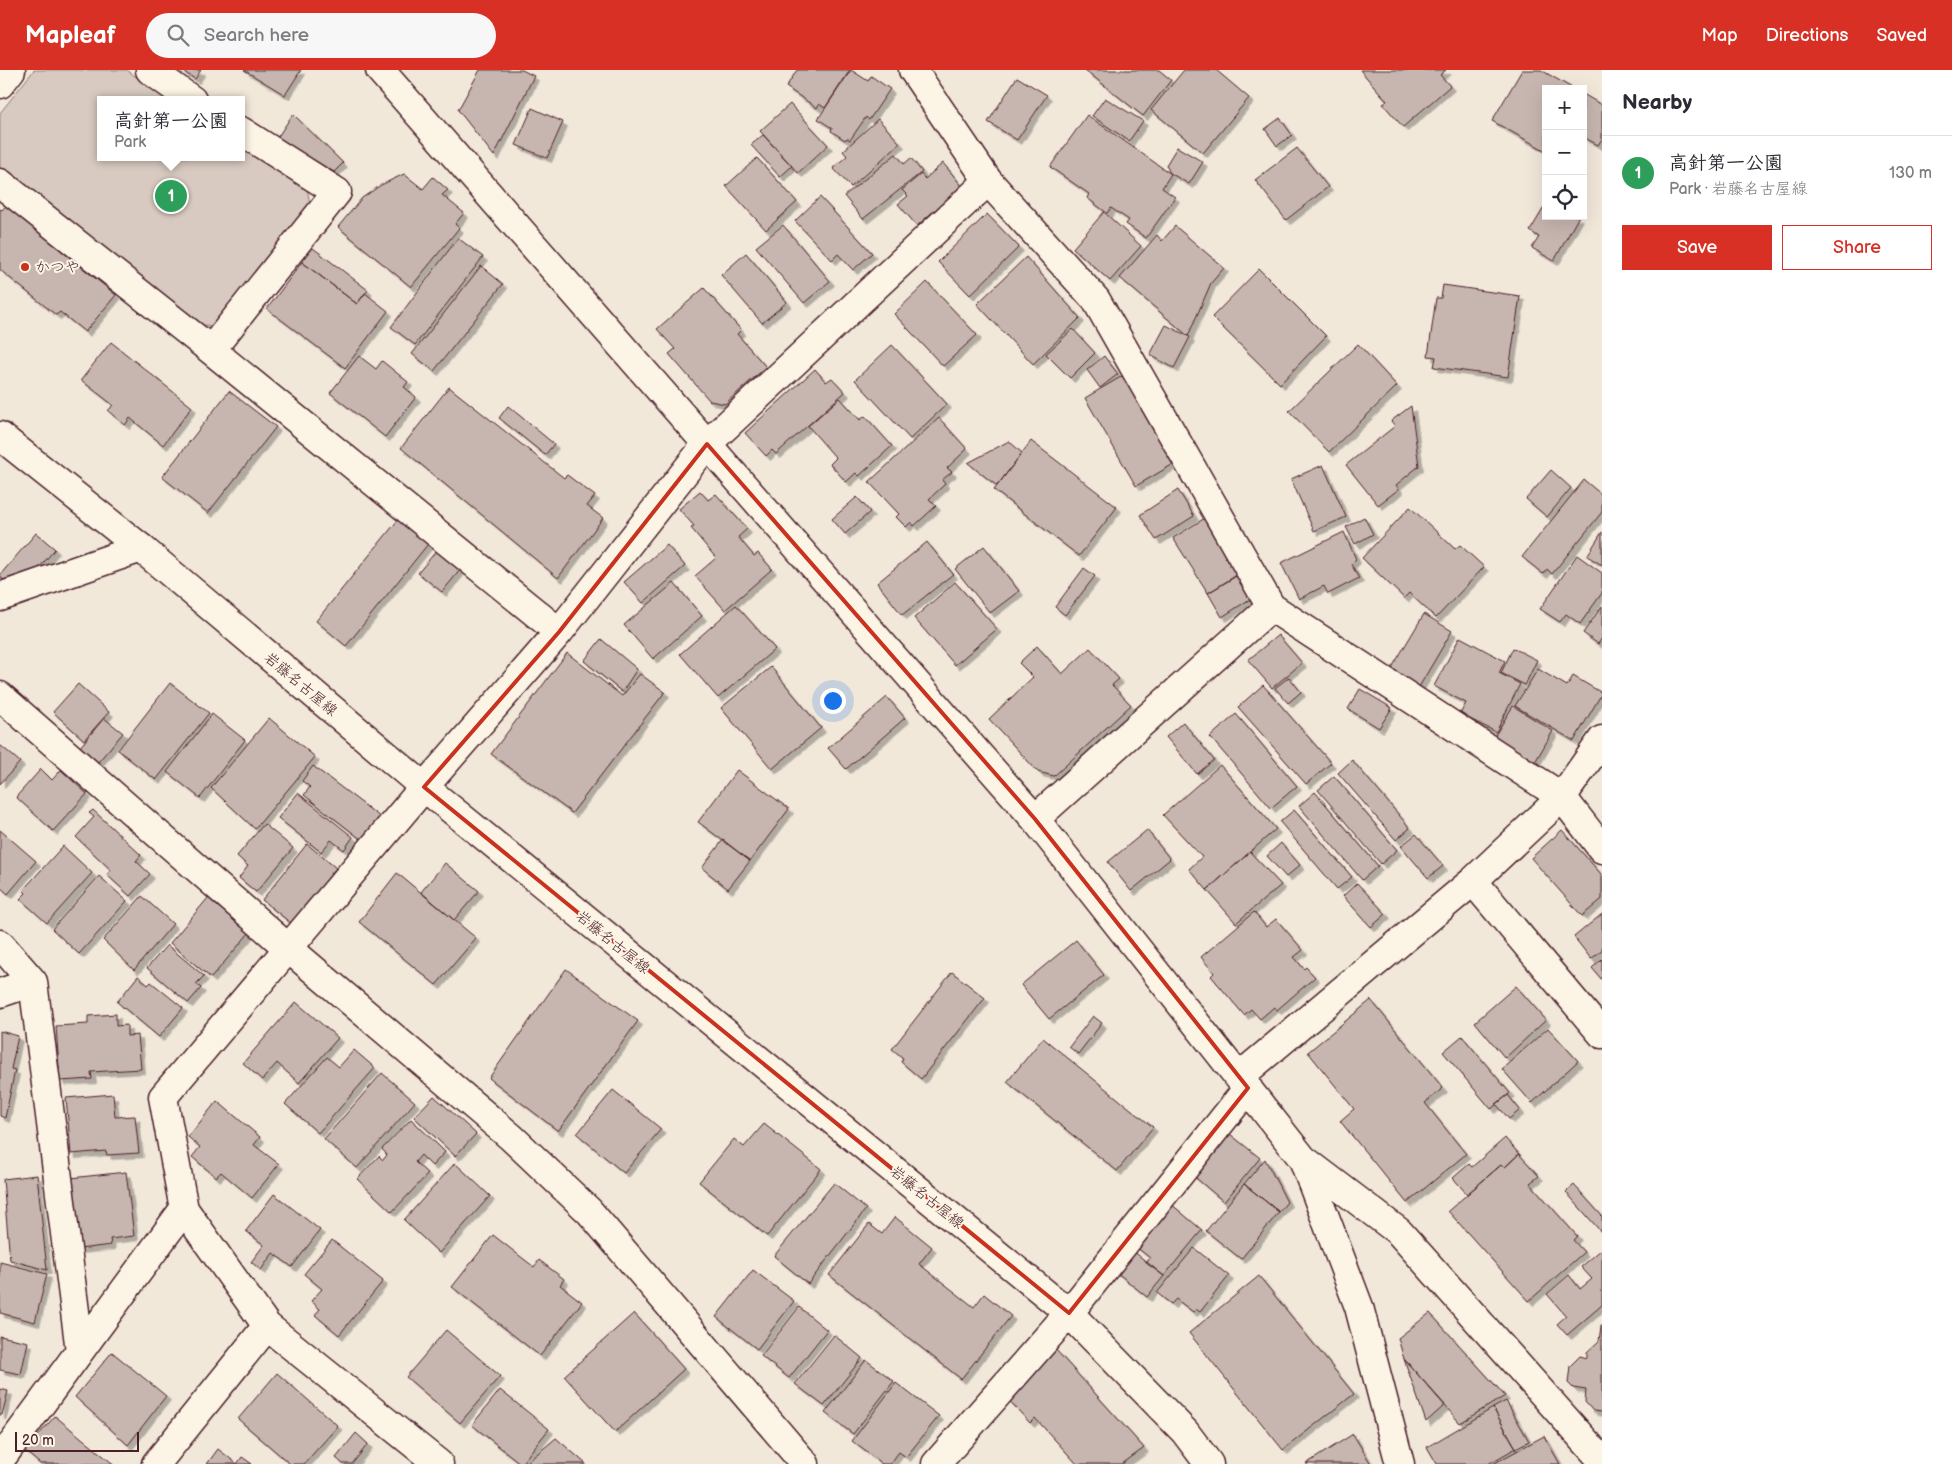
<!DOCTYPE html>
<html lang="en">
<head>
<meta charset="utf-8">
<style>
  body { margin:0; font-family:"Balsamiq Sans","Klee One",sans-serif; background:#f7f7f7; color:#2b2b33 }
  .controls { position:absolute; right:15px; top:15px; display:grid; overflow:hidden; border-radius:0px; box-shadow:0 5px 20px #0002 }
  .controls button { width:45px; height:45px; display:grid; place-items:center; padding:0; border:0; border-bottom:1px solid #e1e1e2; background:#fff; color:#2b2b33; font:25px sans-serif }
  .scale { position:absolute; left:15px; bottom:12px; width:124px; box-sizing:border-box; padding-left:5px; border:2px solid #4a1f2b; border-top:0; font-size:14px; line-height:18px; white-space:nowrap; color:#4a1f2b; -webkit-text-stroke:4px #fcf5e5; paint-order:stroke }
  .you { position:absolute; left:832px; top:630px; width:18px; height:18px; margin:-12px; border:4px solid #fff; border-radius:50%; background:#1a73e8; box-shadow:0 0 0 8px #1a73e833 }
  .badge { display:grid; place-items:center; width:32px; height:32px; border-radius:50%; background:#d93025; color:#fff; font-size:16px; font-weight:700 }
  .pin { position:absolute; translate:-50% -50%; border:2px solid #fff; box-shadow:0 1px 5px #0006 }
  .popup { position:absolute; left:97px; top:26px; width:148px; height:65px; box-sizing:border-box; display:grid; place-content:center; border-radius:0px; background:#fff; filter:drop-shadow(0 1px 4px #0005); font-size:16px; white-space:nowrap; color:#7c7c81 }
  .popup b { font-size:19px; color:#2b2b33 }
  .popup::after { content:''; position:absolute; left:50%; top:100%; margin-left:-10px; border:10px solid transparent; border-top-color:#fff }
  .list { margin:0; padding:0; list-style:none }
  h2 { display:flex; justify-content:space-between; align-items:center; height:65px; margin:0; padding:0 20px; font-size:21px }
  h2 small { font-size:16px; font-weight:400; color:#7c7c81 }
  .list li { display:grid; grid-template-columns:32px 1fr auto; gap:15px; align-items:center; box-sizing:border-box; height:75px; padding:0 20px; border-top:1px solid #e1e1e2 }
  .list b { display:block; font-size:19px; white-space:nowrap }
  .list p { margin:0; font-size:16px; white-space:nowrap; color:#7c7c81 }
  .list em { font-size:16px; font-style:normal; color:#7c7c81 }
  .actions { display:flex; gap:10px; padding:15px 20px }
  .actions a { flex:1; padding:11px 0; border:1px solid #d93025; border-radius:0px; text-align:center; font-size:18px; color:#d93025 }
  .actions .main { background:#d93025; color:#fff }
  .icon { flex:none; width:28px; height:28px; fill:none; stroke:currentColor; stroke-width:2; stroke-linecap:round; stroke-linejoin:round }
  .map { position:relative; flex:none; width:1602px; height:1394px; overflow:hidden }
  header { display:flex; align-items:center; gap:30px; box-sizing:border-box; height:70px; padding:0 25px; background:#d93025; color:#fff }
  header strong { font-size:24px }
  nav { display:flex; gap:28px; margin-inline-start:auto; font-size:18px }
  .search { width:350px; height:45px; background:#f7f7f7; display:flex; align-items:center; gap:12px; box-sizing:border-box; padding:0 18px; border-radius:28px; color:#7c7c81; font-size:19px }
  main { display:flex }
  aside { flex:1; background:#fff }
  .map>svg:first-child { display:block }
  .green { fill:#d8cac0; stroke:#917476 }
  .building { fill:#c7b6af; stroke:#4a1f2b; filter:url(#shadow) }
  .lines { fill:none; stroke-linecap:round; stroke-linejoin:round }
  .minor-casing { stroke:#4a1f2b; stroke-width:31 }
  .major-casing { stroke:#4a1f2b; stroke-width:31 }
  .minor { stroke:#fcf5e5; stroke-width:28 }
  .major { stroke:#fcf5e5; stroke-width:28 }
  .marked { fill:none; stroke:#c8321e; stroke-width:4; stroke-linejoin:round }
  .poi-dot { fill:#c8321e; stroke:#fcf5e5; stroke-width:2 }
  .labels { text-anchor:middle; stroke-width:4; stroke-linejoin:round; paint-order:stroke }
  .poi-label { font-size:15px; fill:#4a1f2b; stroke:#fcf5e5; text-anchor:start }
  .street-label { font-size:15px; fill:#4a1f2b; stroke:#fcf5e5 }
</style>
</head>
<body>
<header>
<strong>Mapleaf</strong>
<div class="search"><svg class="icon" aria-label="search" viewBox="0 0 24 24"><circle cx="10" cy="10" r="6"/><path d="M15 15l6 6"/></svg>Search here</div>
<nav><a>Map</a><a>Directions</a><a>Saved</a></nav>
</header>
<main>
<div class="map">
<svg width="1602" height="1394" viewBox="0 0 1602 1394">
  <defs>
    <filter id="shadow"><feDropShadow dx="4.5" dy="4.5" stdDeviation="0" flood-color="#0004"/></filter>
  </defs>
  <rect width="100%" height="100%" fill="#f1e8da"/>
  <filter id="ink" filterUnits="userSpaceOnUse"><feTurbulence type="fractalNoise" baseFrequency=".02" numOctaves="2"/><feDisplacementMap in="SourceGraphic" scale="10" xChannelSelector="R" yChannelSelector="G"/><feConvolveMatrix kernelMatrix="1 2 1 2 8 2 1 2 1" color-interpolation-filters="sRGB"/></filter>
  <g filter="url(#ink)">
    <!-- green -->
    <path class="green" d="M34,0H127L167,30H101V87H241V76L307,118L310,134L217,256L202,255L0,100V43Z"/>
    <!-- building -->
    <path class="building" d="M181,0H201L195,9Z
      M244,0H301L285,25Z
      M480,0H522L534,6L494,86L458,40Z
      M797,0H850L825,38L819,34L817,38L786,17Z
      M851,0L868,11L871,6L890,19L869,50L866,47L850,70L847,68L845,70L831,61L832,58L818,49Z
      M1085,0H1159L1171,10L1143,46Z
      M1184,0H1216L1249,28L1203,83L1151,40Z
      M1360,0H1446L1440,5L1450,16L1403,57L1383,34L1387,31Z
      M1522,0H1541L1574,19H1546V81L1492,51Z
      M1017,7L1047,25L1017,70L988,52Z
      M1583,24L1602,35V69L1598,75L1583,67Z
      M1105,28L1143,51L1129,71L1092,46Z
      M790,34L828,75L798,103L760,61Z
      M532,38L563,52L547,88L516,75Z
      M293,44L343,93L334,102L277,68Z
      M1087,45L1171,104L1162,118L1175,127L1146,168L1126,154L1129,150L1111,138L1107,143L1087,128L1089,124L1050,97Z
      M1280,48L1292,65L1277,76L1265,59Z
      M878,49L900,73L851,117L833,98L847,86L843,81Z
      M763,65L792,96L780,107L751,75Z
      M1177,77L1203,92L1189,114L1170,103L1166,95Z
      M1297,78L1328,117L1286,150L1255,110Z
      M896,84L904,94L911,88L922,102L863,149L844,126Z
      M757,88L797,132L766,160L726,116Z
      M943,93L962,116L917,156L898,134L908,126L902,120L921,104L925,109Z
      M404,104L423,119L433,107L448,120L442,125L464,143L455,154L459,158L411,217L338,157L362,128L381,115Z
      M820,127L872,183L853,200L838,184L832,190L795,151Z
      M1546,134V146H1579L1554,191L1532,178L1539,167L1530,161Z
      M6,136L116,225L85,262L60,242L56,245L0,200V139L2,140Z
      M1104,142L1141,176L1110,211L1073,178Z
      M987,144L1019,177L970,225L938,192Z
      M783,155L830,211L804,233L756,177Z
      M1175,156L1224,198L1211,213L1188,266L1120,208L1157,165L1162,171Z
      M458,168L483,187L415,275L391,257Z
      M313,178L368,220L357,234L302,192Z
      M746,183L787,232L762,253L721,205Z
      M1026,187L1080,248L1033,294L977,234Z
      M302,192L357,234L365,223L388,241L345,298L267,239Z
      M481,196L503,214L434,301L412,284Z
      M1259,199L1326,266L1280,314L1212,247Z
      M927,212L977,265L943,296L894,244Z
      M1443,215L1520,226L1508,307L1434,297L1436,287L1428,286L1436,228H1441Z
      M704,218L741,260L737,264L766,297L725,334L710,331L669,284L675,279L657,259Z
      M1166,255L1190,267L1174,298L1150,285Z
      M1073,259L1095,283L1070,308L1046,284Z
      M111,272L192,337L163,375L130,348L125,355L108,341L113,335L81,310Z
      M1358,274L1397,316L1329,382L1289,341Z
      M892,275L947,334L910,369L855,310Z
      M359,286L376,299L382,291L408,312L404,317L416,327L385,367L330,323Z
      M1104,286L1118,304L1100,318L1087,300Z
      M815,299L826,312L832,308L845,322L776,384L772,380L766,386L745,363Z
      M1131,301L1182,389L1136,416L1085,328Z
      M449,317L564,408L567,405L595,426L587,436L603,448L558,508L401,378Z
      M229,321L276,357L208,443L162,407Z
      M840,328L860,350L865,346L892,376L859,406L856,403L846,412L830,394L836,388L808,356Z
      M508,336L554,374L545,385L499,348Z
      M1411,336L1419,396L1396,415L1399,419L1378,435L1346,395L1395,356L1391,351Z
      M939,348L967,379L947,398L952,402L942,410L945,414L929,429L936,436L914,456L911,452L906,457L896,447L899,444L869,412Z
      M1009,371L1022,383L997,416L968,393Z
      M1031,371L1117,437L1079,486L994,420Z
      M1323,395L1346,447L1314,461L1291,409Z
      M1551,400L1571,418L1547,447L1526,429Z
      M1584,410L1602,425V442L1552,504L1547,499L1543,504L1522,487Z
      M1178,420L1194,446L1156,470L1140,445Z
      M700,421L708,430L716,424L747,459L738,467L754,486L758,483L772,499L725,540L695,506L716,488L691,458L694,456L679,439Z
      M857,427L870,442L845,464L832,449Z
      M1410,437L1455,479L1460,475L1484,497L1436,548L1409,523L1404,528L1362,488Z
      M1364,447L1373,464L1355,474L1346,457Z
      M1205,448L1240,503L1208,523L1173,468Z
      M398,450L428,474L346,576L316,551Z
      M1344,462L1356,489L1351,494L1359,508L1328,524L1324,516L1299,529L1281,493Z
      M1602,462V495L1587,486Z
      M36,463L55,479L39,498L3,510L0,505Z
      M927,472L953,504L902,545L877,513Z
      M667,475L685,496L643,533L624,512Z
      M984,476L1019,521L990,543L955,499Z
      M437,480L461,499L442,522L418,503Z
      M1577,485L1602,503V523L1580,554L1566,544L1560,552L1540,539Z
      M1084,498L1095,506L1065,545L1055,537Z
      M1243,502L1251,514L1250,529L1222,547L1208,523Z
      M955,512L997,559L955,595L914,548Z
      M674,513L702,546L653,589L624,555Z
      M736,535L775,579L718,628L680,584Z
      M1602,536V568L1598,574L1583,563Z
      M1424,544L1452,561L1416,622L1387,606Z
      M1278,565L1302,593L1272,618L1248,590Z
      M1460,567L1505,591L1499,603L1520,614L1496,662L1460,644L1466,633L1434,616Z
      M601,569L637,599L622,622L584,591Z
      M1037,576L1062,604L1090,578L1119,609L1112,615L1131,635L1054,706L1038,702L989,649L1033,607L1019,593Z
      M1513,578L1537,590L1525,615L1501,603Z
      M567,583L622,626L640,604L665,622L572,743L491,684Z
      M771,597L821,658L772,699L721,638Z
      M1538,599L1567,616L1573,606L1602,623L1574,671L1515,636Z
      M1289,607L1301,622L1288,633L1275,618Z
      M170,613L209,643L156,710L118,680Z
      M78,614L109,642L84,670L53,642Z
      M1263,615L1331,693L1306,714L1238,637Z
      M1360,619L1392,638L1379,658L1348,639Z
      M887,627L905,648L846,699L828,678Z
      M1513,636L1553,661L1535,692L1494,667Z
      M212,644L245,670L200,728L167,702Z
      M1236,644L1297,716L1271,738L1210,667Z
      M104,648L123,663L98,692L80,677Z
      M269,648L315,687L255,759L211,718Z
      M1183,652L1214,690L1197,704L1166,667Z
      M0,675L20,692L0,714Z
      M1352,690L1410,758L1396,770L1338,703Z
      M1220,695L1276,759L1207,820L1189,799L1202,787L1163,745Z
      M313,696L380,747L362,770L304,725L310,717L302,711Z
      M41,699L52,710L61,700L87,724L53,761L16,727Z
      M737,700L789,739L750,791L698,752Z
      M1334,706L1397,780L1381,794L1318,720Z
      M1315,722L1378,796L1362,810L1299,736Z
      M298,723L353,767L344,780L331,770L321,782L278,748Z
      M93,740L141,785L136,791L150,804L130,826L107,805L111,800L76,767L94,747L89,743Z
      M1294,740L1352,807L1337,819L1280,752Z
      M264,754L293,778L256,822L239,808L248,796L237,786Z
      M0,760L36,791L8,824L0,817Z
      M1147,760L1170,789L1131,821L1108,792Z
      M1562,760L1602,805V829L1582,846L1531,788Z
      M1416,764L1443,796L1428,808L1401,776Z
      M723,770L750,791L728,819L702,798Z
      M1281,773L1300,795L1286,807L1267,786Z
      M307,774L336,798L292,854L262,830Z
      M63,776L92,803L47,853L20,829L26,823L23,820Z
      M1250,782L1281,815L1236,853L1207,820Z
      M445,793L479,821L454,850L421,822Z
      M397,803L476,868L436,915L359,852Z
      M99,806L127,831L79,884L52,859Z
      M1357,813L1386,844L1371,857L1343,826Z
      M142,826L173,854L134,900L103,870Z
      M208,828L249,863L211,908L170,873Z
      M1254,842L1266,857L1276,849L1303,880L1294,887L1304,899L1306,897L1315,907L1277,940L1274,937L1260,949L1251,939L1244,945L1211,906L1214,903L1201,887Z
      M1602,844V880L1591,889L1574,867Z
      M1076,870L1104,905L1049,949L1021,915Z
      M167,875L204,906L196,914L201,918L188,933L147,898Z
      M1602,889V910L1592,898Z
      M566,899L638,951L558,1061L489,1008Z
      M952,902L985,928L921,1009L901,992L903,988L892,979Z
      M138,906L148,915L151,912L183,938L159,967L117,932Z
      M1516,916L1546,950L1505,988L1475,952Z
      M1371,930L1443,1018L1425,1033L1466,1084L1407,1133L1340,1051L1354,1039L1308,982Z
      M296,932L338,968L299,1013L277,993L262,1010L243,993Z
      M116,944V956L127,955V966L138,965L141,999L91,1002L92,1009L60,1011L56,956L88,954V946Z
      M1093,946L1102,953L1078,984L1069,977Z
      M1548,958L1578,991L1532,1033L1502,999Z
      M0,961L18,966L11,999L15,1000L5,1048L0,1046Z
      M1462,966L1510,1023L1491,1039L1443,982Z
      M1043,968L1153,1057L1117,1101L1007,1012Z
      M354,980L375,998L318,1063L285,1034L327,987L339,997Z
      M382,1003L415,1032L357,1098L324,1069Z
      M613,1020L661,1059L624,1103L577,1064Z
      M113,1024L115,1047L135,1046L139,1083L107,1085L106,1081L71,1084L66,1028Z
      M1508,1025L1520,1040L1509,1049L1496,1034Z
      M434,1026L476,1064L455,1086L414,1047Z
      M217,1031L260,1067L254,1075L279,1094L252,1128L221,1102L216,1107L192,1087L200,1077L188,1067Z
      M411,1049L445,1082L432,1096L421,1085L415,1092L428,1104L392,1142L357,1109L379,1086L383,1090L387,1085L382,1079Z
      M764,1054L821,1099L767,1166L699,1112L734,1069L744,1077Z
      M1225,1060L1260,1088L1224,1132L1190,1103Z
      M1505,1068L1519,1084L1504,1098L1501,1095L1467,1124L1453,1108L1469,1094L1472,1097Z
      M1519,1084L1539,1106L1530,1113L1577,1166L1573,1170L1584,1182L1529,1231L1448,1141L1501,1095L1504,1098Z
      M1265,1089L1287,1132L1279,1142L1244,1114Z
      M455,1093L490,1126L439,1183L404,1150Z
      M126,1102L134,1166L110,1169L111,1175L79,1179L71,1108Z
      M37,1105L47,1200L10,1190L3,1109Z
      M834,1113L866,1139L808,1214L774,1186Z
      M1244,1114L1279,1142L1241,1189L1206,1161Z
      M1574,1115L1602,1146V1163L1566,1122Z
      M274,1124L320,1160L292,1197L273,1183L261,1200L251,1192L264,1175L246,1161Z
      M1170,1133L1202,1160L1164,1206L1146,1193L1150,1188L1135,1176Z
      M895,1147L932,1177L919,1194L974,1237L984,1224L1011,1246L961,1309L829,1205L869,1154L882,1164Z
      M493,1165L534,1197L539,1190L564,1209L560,1215L582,1232L540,1286L452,1217Z
      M332,1170L383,1211L339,1265L315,1245L320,1239L311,1231L322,1219L304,1204Z
      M1127,1176L1164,1206L1147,1227L1110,1197Z
      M1194,1178L1229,1206L1200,1242L1196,1239L1193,1242L1176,1229L1171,1234L1157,1223Z
      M1602,1179V1235L1567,1265L1557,1254L1566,1246L1547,1224L1569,1205L1580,1219L1592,1209L1581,1197Z
      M0,1192L47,1204L35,1252L0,1243Z
      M753,1200L794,1231L757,1279L716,1247Z
      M1259,1206L1354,1324L1283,1380L1189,1263Z
      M799,1237L827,1260L789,1308L761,1286Z
      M634,1243L684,1299L615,1362L564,1306Z
      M1430,1243L1505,1326L1460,1353L1404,1289L1398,1268Z
      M1601,1256H1602V1342L1593,1341L1585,1332L1586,1320L1573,1318L1568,1313L1570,1296L1580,1286L1587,1288V1282L1599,1271Z
      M446,1260L500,1306L460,1353L406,1307Z
      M834,1265L862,1288L824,1336L795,1314Z
      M0,1266L28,1272L21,1304L0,1300Z
      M1056,1280L1144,1378L1122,1394H1077L1035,1348L1030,1353L1005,1326Z
      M112,1282L166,1326L128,1375L75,1327Z
      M1404,1289L1445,1335L1426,1352Z
      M866,1290L894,1311L853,1364L825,1343Z
      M277,1303L338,1356L304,1394H290L238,1349Z
      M896,1313L939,1346L906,1387L899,1382L890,1394H882L852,1371Z
      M0,1319L8,1321L2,1345H0Z
      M500,1320L549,1359L521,1394L472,1355Z
      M1506,1331L1529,1371L1516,1378L1493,1338Z
      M1493,1338L1516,1378L1488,1394H1437L1427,1377Z
      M55,1346L112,1393V1394H40L25,1381Z
      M356,1363L368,1374L352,1394H343L336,1388Z
      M1353,1364L1371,1394H1306Z
      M1544,1366L1560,1394H1493Z
      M556,1368L586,1394H525Z
      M218,1379L237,1394L242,1387L252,1394H207Z"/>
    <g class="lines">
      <defs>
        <path id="minor" d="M150,0L192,30
          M380,0L1035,749L1303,1089L1359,1237L1400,1394
          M913,0L988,111L1096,230L1271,537L1562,727L1602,779
          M0,14L11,0
          M0,113L211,280L559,562
          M211,280L337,122L241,61
          M0,527L141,478
          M0,626L288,878L511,1067L589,1141L805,1394
          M1035,749L1271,537
          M1473,811L1602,964
          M0,874L33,912L80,1281
          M0,923L33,912
          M1239,1007L1473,811L1562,727L1602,670
          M1303,1089L1399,1162L1602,1390
          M0,1390L184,1139
          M156,1394L267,1256
          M439,1394L267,1256L184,1139L163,1027L424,717L559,562L707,374L988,111
          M936,1394L1069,1243L1248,1018"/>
        <path id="major" d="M0,366L141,478L424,717L1069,1243L1185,1362L1209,1394"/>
      </defs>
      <!-- minor casing -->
      <use href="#minor" class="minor-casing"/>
      <!-- major casing -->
      <use href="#major" class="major-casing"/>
      <!-- minor -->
      <use href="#minor" class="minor"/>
      <!-- major -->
      <use href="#major" class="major"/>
    </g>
  </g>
  <!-- marked area -->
  <path class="marked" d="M707,374L1035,749L1248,1018L1069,1243L424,717L559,562Z"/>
  <!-- markers -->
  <circle class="poi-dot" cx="25" cy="197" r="5"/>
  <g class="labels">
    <!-- poi labels -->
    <g class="poi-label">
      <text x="35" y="202">かつや</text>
    </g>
    <!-- street labels -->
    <g class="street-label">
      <text transform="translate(301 614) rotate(40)" y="5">岩藤名古屋線</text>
      <text transform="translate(613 872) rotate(39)" y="5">岩藤名古屋線</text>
      <text transform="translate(927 1127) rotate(39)" y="5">岩藤名古屋線</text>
    </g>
  </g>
</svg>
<div class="controls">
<button>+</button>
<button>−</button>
<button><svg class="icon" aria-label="locate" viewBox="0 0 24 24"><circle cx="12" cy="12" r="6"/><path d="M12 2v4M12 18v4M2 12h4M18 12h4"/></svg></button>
</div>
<div class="scale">20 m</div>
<div class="you"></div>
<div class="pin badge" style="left:171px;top:126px;background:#2e9e5b">1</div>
<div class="popup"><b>高針第一公園</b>Park</div>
</div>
<aside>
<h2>Nearby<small></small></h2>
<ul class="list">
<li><span class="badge" style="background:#2e9e5b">1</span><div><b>高針第一公園</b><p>Park · 岩藤名古屋線</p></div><em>130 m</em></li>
</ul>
<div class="actions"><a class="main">Save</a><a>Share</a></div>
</aside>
</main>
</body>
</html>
